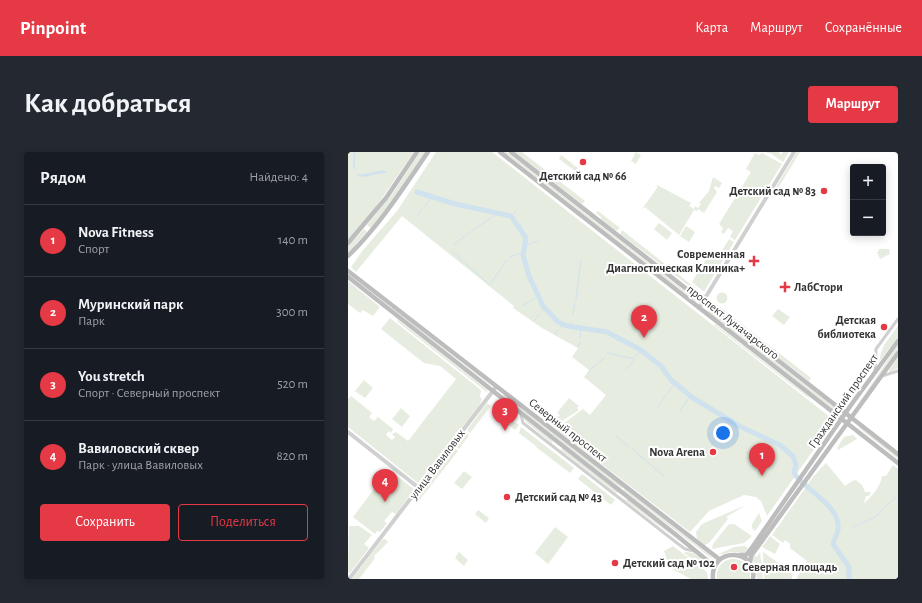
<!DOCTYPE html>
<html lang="ru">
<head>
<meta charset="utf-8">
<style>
  body { margin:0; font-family:"Alegreya Sans",sans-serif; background:#242831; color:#f1f3f6 }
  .controls { position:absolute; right:12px; top:12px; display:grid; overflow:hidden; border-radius:4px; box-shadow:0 2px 10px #0003 }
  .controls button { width:36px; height:36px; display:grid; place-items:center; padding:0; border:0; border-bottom:1px solid #363941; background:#171b24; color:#f1f3f6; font:20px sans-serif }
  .you { position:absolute; left:375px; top:281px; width:14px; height:14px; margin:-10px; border:3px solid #fff; border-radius:50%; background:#1a73e8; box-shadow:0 0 0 6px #1a73e833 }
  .badge { display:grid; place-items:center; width:26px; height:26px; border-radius:50%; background:#e63946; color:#fff; font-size:13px; font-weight:700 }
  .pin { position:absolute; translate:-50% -33px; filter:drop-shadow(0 1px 2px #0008) }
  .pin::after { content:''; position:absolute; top:21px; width:14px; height:12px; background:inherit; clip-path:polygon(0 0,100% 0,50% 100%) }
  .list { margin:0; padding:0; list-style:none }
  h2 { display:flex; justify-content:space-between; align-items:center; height:52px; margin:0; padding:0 16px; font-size:17px }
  h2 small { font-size:13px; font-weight:400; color:#9ea1a6 }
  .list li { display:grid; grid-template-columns:26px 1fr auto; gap:12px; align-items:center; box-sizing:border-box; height:72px; padding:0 16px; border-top:1px solid #363941 }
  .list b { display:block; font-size:15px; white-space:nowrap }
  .list p { margin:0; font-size:13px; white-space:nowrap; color:#9ea1a6 }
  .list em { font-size:13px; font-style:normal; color:#9ea1a6 }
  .actions { display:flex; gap:8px; padding:12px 16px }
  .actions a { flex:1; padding:9px 0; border:1px solid #e63946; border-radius:4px; text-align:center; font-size:14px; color:#e63946 }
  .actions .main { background:#e63946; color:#fff }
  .map { position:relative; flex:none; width:550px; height:427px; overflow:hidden; border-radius:4px }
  header { display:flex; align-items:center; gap:24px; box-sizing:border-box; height:56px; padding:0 20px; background:#e63946; color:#fff }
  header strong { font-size:19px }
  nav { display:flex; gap:22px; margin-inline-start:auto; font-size:14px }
  .intro { display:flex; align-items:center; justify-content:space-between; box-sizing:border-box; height:96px; padding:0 24px }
  h1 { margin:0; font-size:28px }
  .button { padding:10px 18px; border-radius:4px; background:#e63946; color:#fff; font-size:14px; font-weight:700 }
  main { display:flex; gap:24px; padding:0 24px }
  aside { flex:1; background:#171b24; border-radius:4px; box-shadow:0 2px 10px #0003 }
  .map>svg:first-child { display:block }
  .green { fill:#e6ecdf }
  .water { fill:#cfe2ee }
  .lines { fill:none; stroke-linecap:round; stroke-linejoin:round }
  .stream { stroke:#cfe2ee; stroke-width:1 }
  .river { stroke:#cfe2ee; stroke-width:5 }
  .minor { stroke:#d0d0d0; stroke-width:3 }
  .tertiary { stroke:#d0d0d0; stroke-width:4 }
  .secondary { stroke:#bdbdbd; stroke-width:4.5 }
  .poi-dot { fill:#e63946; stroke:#fff; stroke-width:1.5 }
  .labels { text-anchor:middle; stroke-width:4; stroke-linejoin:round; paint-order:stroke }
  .poi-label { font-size:12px; font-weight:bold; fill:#333; stroke:#fff; text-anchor:end }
  .street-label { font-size:12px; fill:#333; stroke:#fff }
</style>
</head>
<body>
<header>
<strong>Pinpoint</strong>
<nav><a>Карта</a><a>Маршрут</a><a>Сохранённые</a></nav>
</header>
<div class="intro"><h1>Как добраться</h1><a class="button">Маршрут</a></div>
<main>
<aside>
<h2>Рядом<small>Найдено: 4</small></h2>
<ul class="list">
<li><span class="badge">1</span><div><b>Nova Fitness</b><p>Спорт</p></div><em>140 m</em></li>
<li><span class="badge">2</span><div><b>Муринский парк</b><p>Парк</p></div><em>300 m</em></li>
<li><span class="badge">3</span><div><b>You stretch</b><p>Спорт · Северный проспект</p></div><em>520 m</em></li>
<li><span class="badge">4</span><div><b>Вавиловский сквер</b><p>Парк · улица Вавиловых</p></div><em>820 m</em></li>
</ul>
<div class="actions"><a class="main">Сохранить</a><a>Поделиться</a></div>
</aside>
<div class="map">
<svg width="550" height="427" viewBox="0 0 550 427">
  <rect width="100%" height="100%" fill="#fff"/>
  <!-- green -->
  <path class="green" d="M0,0H66L23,62L0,88Z
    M72,0H78L46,47L23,76L19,73L42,45Z
    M88,0H144L482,265L483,273L419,364L413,349L408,345L396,343L361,359L342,380L208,277L235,257L242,263L258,243L236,225L241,218L224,205L230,196L194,176L165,156L166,154L54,64L8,120L3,115L15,98L49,59Z
    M156,0H159L348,148L347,149Z
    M167,0H174L237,49L234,52Z
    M288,0L293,3L288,12L283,9Z
    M417,0H431L433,3L435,0H441L435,10L422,1Z
    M449,0H452L424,46L422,45Z
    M407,1L411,3L414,1L434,12L387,88L382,85L385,79L380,76L376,82L373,80L375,76L371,72L403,20L398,17Z
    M213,3L225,12V14L226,13L230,16L227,19L211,7Z
    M365,25L374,31L371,36L367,34L366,36L369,40L356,61L350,57L349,59L346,58L331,83L297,55L294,57L309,36V33L343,51L341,54L346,57L347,54L350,56L353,52L351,51L361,39Z
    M250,59L272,76L268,79L253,67V65L248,61Z
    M311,71L324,81L319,88L306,77Z
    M338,74L347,80L341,90L332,84Z
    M16,77L19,80L0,101V94Z
    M274,78L350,138L348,142L340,133L272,82Z
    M381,87L386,90L368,119L355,112L364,97L372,102Z
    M530,97H541L542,102L532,107L529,100L531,99Z
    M354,114L367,121L356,140L344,130Z
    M0,129L32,155L25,164L15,158L12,161L0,152Z
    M368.5 146a5.5 5.5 0 1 1 11 0a5.5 5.5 0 1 1-11 0Z
    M367,151L463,226L461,229L364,154Z
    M44,156L144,234L145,235L44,157Z
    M430,157L442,165L436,173L424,164Z
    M361,158L487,256L486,258L360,160Z
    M42,166L133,238L132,245L134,247L131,254L70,331L0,275V247L3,244L24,261L21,265L26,269L30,265L45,277L43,281L40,279L38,283L44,288L47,285L44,282L48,280L60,289L108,227L92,214L76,211L33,177Z
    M49,167L138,237L140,241L50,170Z
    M367,172L460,244L462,247L366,173Z
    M550,174V185L530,211L536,193Z
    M550,193V197L508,255Z
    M550,205V216L542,220L541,218Z
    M16,228L25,236L17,246L7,239Z
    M156,242L275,335L274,337L155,244Z
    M221,246L231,254L229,256L231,258L214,269L211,266L205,273L202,270L207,264L210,265L212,263L209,261Z
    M139,251L143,254L122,281L119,278Z
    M147,255L156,262L152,266L144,260Z
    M53,256L62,264L54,275L44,267Z
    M157,263L171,273L167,278L153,267Z
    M176,266L205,289L204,291L178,270Z
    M173,275L226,316L222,321L188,295L191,291L188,294L171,281Z
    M512,275L550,304V307L511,276Z
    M116,281L121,283L111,297L106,293Z
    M505,283L509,287L490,298L489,296L496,285Z
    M105,295L110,299L70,350L66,346Z
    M214,296L271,340L268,341L213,298Z
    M478,311L497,334L504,329L508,328L514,333L517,340H523L521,344H518L516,351C524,345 533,333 534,324H538L545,313L550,317V427H448L459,409L442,396V392L437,388L435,391L424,383L465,325Z
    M41,317L64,336L65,334V339L48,362L44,360L36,369L39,371L32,380L29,379L27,382L5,365Z
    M116,319L124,325L114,337L106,331Z
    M234,322L267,348L263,353L230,327Z
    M276,336L364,405L363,406L275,338Z
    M270,343L278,348L279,347L341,396Z
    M398,353L378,365L380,367L361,391L356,393L349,387L348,380L354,372Z
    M130,358L141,366L138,371L127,362Z
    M411,361L414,369L407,379L404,376V372Z
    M381,372H386L404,384L396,391L364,397L365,392Z
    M1,374H11L24,383L16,392L21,396L2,421L0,420Z
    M207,375L220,385L200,412L187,401Z
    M422,384L432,392L427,402L414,395Z
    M37,387L40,390L26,404L27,406L11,427H4L34,388Z
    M325,394L359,420L360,427H343L322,416L316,399Z
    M397,394L400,396L396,401L384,400L369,403L386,395Z
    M111,400L120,408L116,414L107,406Z
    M337,400L346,401L359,411V418L336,401Z
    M412,400L415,427H409L408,418L404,405L406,403L409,405Z
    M415,400L443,420L444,427H416Z
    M383,407C395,406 403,415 402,427H369C368,417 373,409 383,407Z"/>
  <!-- water -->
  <path class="water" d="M6,0H7C8,8 5,14 9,22C19,25 31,15 40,20L15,25L10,24L5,14Z"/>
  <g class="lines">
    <!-- stream -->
    <path class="stream" d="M70,63L83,46
      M163,64L168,59
      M144,65L150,61
      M170,77L173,72
      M106,92L142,66
      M177,94L190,89
      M105,100L142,133
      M162,105L176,100
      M143,131L159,108
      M186,147L191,144
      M228,147L233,108
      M174,154L184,148
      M194,159L197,155
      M225,162L227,150
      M187,168L192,161
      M223,175L224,170
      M212,176L214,172
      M207,182L210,178
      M232,186L233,176
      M230,195L232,189
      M259,201L287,207
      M288,204L293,198
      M242,218L257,205
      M278,218L285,209
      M310,255L327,231
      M332,259L342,244
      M268,284L281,295
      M284,297L316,324
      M505,375L527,365L550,343"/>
    <!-- river -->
    <path class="river" d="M69,40L107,52L163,64L178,86L175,103L181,124L195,154L210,170L219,174L259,180L293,198L313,214L323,228L345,246L393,275L432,293L445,304L448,313L446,320L448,324C460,339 493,355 490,377C490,382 486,387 485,392L501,415V427"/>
    <!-- minor -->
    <path class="minor" d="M527,220L528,197L550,167
      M534,224L550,219
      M173,262L175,271L329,391L337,397L346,399"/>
    <!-- tertiary -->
    <path class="tertiary" d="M351,156L446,0
      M0,280L71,336
      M1,427L148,235"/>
    <!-- secondary -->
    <path class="secondary" d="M152,0L550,311
      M163,0L550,302
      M0,91L38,46L69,0
      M0,104C32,73 55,36 80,0
      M0,119L371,407
      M0,125L327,382L366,414
      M392,403H398L403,397L503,253L550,189
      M402,411L403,404L550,201
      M365,427C362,394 410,396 405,427"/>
  </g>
  <!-- markers -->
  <g class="poi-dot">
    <circle cx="235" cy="10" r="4"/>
    <circle cx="476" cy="39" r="4"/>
    <path d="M404 103h4v4h4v4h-4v4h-4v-4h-4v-4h4z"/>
    <path d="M435 129h4v4h4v4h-4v4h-4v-4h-4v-4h4z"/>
    <circle cx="536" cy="175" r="4"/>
    <circle cx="365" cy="300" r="4"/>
    <circle cx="159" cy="345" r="4"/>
    <circle cx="267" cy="411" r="4"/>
    <circle cx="386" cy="415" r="4"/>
  </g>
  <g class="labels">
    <!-- poi labels -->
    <g class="poi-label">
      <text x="235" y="28" text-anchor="middle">Детский сад № 66</text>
      <text x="468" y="43">Детский сад № 83</text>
      <text x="397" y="106">Современная<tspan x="397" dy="14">Диагностическая Клиника+</tspan></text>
      <text x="446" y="139" text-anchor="start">ЛабСтори</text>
      <text x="528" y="172">Детская<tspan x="528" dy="14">библиотека</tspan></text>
      <text x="357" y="304">Nova Arena</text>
      <text x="167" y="349" text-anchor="start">Детский сад № 43</text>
      <text x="275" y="415" text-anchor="start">Детский сад № 102</text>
      <text x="394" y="419" text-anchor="start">Северная площадь</text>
    </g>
    <!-- street labels -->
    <g class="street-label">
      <text transform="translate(385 170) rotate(38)" y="4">проспект Луначарского</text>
      <text transform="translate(495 249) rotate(-55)" y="4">Гражданский проспект</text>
      <text transform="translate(220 278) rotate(38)" y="4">Северный проспект</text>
      <text transform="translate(89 312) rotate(-53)" y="4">улица Вавиловых</text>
    </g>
  </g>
</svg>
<div class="controls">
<button>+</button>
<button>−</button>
</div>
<div class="you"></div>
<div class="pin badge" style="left:414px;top:324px">1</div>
<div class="pin badge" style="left:296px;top:186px">2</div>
<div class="pin badge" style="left:157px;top:279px">3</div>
<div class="pin badge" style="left:37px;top:350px">4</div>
</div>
</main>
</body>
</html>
